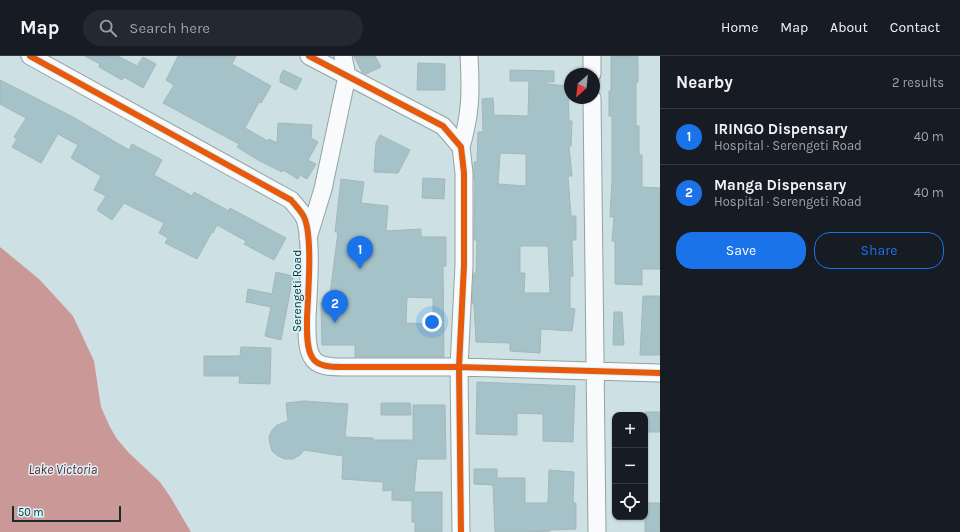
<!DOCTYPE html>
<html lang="en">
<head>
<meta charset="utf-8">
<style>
  body { margin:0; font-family:Karla,sans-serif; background:#242831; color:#f1f3f6 }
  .controls { position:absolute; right:12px; bottom:12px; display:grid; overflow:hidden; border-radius:8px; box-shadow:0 1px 3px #0004 }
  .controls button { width:36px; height:36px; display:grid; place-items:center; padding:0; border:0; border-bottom:1px solid #363941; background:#171b24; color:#f1f3f6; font:20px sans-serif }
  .compass { position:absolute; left:564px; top:12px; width:36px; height:36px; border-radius:50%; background:#171b24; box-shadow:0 1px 3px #0004; rotate:207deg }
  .scale { position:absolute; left:12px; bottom:10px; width:109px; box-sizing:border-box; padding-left:4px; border:2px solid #1d2a2d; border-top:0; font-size:11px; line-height:14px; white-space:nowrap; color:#1d2a2d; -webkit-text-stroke:3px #d1f4fa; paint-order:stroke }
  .you { position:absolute; left:432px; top:266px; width:14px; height:14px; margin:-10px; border:3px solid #fff; border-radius:50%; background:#1a73e8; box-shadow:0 0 0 6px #1a73e833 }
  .badge { display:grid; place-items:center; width:26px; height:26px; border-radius:50%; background:#1a73e8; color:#fff; font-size:13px; font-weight:700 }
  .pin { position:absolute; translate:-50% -33px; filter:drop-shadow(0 1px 2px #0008) }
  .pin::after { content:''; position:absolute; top:21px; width:14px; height:12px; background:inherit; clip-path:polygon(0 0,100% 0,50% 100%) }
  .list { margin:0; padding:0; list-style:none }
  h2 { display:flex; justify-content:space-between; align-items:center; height:52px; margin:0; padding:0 16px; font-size:17px }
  h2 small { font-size:13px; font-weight:400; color:#9ea1a6 }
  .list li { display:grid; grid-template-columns:26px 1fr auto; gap:12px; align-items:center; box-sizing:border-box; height:56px; padding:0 16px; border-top:1px solid #363941 }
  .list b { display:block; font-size:15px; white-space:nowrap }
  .list p { margin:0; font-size:13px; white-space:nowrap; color:#9ea1a6 }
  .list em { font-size:13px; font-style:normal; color:#9ea1a6 }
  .actions { display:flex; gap:8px; padding:12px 16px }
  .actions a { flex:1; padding:9px 0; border:1px solid #1a73e8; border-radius:16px; text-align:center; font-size:14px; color:#1a73e8 }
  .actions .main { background:#1a73e8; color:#fff }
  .icon { flex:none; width:22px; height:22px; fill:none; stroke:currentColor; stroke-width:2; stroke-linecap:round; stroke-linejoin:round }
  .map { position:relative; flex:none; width:660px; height:476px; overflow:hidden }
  header { display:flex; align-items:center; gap:24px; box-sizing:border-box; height:56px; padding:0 20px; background:#171b24; border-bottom:1px solid #363941 }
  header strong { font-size:19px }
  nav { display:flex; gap:22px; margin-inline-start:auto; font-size:14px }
  .search { width:280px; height:36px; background:#242831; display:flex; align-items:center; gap:10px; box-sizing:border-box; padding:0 14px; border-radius:22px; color:#9ea1a6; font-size:15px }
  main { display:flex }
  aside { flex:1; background:#171b24 }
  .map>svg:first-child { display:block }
  .water { fill:#cb9898 }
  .building { fill:#a4c2c7; stroke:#a6b6b8; fill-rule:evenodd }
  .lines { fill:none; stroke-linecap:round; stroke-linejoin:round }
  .street-casing { stroke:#93a2a5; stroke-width:19 }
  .street { stroke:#f8fafb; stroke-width:17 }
  .cycleway-casing { stroke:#d1f4fa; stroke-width:8 }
  .cycleway { stroke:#e8590c; stroke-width:6 }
  .labels { text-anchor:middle; stroke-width:3; stroke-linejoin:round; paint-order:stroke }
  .street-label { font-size:12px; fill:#1d2a2d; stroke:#d1f4fa }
  .water-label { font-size:13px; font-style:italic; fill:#75121e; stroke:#d1f4fa }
</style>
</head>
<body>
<header>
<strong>Map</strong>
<div class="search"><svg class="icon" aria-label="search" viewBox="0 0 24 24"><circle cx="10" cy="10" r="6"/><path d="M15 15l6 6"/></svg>Search here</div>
<nav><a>Home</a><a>Map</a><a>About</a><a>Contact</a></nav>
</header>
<main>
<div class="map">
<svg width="660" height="476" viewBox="0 0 660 476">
  <rect width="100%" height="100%" fill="#cde1e4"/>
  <!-- water -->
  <path class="water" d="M0,191L39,223L73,260L94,305L101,351L110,371L117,383L129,397L160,426L171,442L191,476H0Z"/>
  <!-- building -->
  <path class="building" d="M85,0H118L137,10L143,1L156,8L143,32L124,21L122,24L99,11L100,8Z
    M178,0H236L232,8L271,30L261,47L259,46L245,72L268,85L269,83L277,87L278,67L312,69L311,82L318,86L308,104L316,108L307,123L300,119L298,123L283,114L282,116L258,104L237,91L239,88L163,47L174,29L166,24Z
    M354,0H375L381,11L366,18L362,16Z
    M611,0H638V26H636V70H639V99H642V131L660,132V213H642V229L615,228V185H612L614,161H610L612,125V60H609V35H611Z
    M418,7L445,8V34H417Z
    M283,14L302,23L296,34L280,26V21Z
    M510,14L554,15V26H547V28L568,30L569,65H572L571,90H569L572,120H568L571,160H576V184H572L573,220L570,221V252L575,253L572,275L541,273L540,297L510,295V287L476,286L474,248L472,247L474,217H476L477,184H474L475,125H474V106H477L478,76H483L482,43L493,42L494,59L528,60L529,25H510ZM500,97L526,98V130L498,128ZM520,190H548L550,237H524L525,217H520Z
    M0,24L73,61L129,94L132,88L162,104L154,119L192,140L194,136L229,155L230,152L286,182L274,204L244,188L246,185L217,169L213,177L212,176L197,203L165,187L168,182L159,177L164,167L124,147L112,164L97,154L106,140L94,134L101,120L71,102L78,89L58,78L41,107L12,91L17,83L14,81L26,62L0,48Z
    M380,79L410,94L398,117L374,116L376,87Z
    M423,122L445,123L444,143L422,142Z
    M341,123L364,126L361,147L388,150L386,175L421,173V181H446V210H443L444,301H355V289H322L321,246H329L338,176H335ZM407,241L433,242V268L406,267Z
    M276,216L293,220L281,284L265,280L271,251L246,246L248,233L272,238Z
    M643,240H660V299H640Z
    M614,256H622L624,289H613Z
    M241,291L271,292L270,328L239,327L240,320H204V300H240Z
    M477,326L575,330L573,386L543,385V358L517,357V379L476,378Z
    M304,345L348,348L345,381L373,382V384H413V349H445L446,403H417L414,436H442V476H415V466H412V445L392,444V434L383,435V426L342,423L343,400L304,394L300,399L293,403H285L278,400L272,395L270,388L269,381L272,374L277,369L288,365L286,347Z
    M381,347H410L411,359H381Z
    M645,356H660V376H645Z
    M474,413H497V422H525V447H548L549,414L574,416L573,447H576V473L550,474V475L525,476H495L493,429L474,428Z
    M645,447H660V476H645Z"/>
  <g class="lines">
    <defs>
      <path id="street" d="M30,0L291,144C295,149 301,155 304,161C313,180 308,238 307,262C307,272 306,292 312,301C317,311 332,311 342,311H459L660,317
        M309,0L443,70L461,91L464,117V209L459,311L461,476
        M592,0V18
        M592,42L597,476
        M461,91C471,57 471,35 469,0
        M308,182L323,133L347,20L343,0"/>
    </defs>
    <!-- street casing -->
    <use href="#street" class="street-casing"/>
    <!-- street -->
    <use href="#street" class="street"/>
    <defs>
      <path id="cycleway" d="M30,0L291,144C295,149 301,155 304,161C313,180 308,238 307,262C307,272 306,292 312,301C317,311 332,311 342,311H459L660,317
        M309,0L443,70L461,91L464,117V209L459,311L461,476"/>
    </defs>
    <!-- cycleway casing -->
    <use href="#cycleway" class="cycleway-casing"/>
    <!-- cycleway -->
    <use href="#cycleway" class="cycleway"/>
  </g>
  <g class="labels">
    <!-- street labels -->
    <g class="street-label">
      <text transform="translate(297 235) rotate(-90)" y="4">Serengeti Road</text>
    </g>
    <!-- water labels -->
    <g class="water-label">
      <text x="63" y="418">Lake Victoria</text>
    </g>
  </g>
</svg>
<div class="controls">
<button>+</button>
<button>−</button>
<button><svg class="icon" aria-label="locate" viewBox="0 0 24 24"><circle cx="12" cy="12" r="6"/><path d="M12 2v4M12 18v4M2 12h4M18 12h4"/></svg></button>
</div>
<svg class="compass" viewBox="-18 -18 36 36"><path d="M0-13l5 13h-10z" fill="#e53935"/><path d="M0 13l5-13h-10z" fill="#9ea1a6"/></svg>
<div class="scale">50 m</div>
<div class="you"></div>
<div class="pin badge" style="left:360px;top:213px">1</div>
<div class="pin badge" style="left:335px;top:267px">2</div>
</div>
<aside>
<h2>Nearby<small>2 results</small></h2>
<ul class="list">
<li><span class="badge">1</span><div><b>IRINGO Dispensary</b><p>Hospital · Serengeti Road</p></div><em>40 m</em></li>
<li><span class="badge">2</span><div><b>Manga Dispensary</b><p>Hospital · Serengeti Road</p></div><em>40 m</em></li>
</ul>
<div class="actions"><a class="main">Save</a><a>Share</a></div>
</aside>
</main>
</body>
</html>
